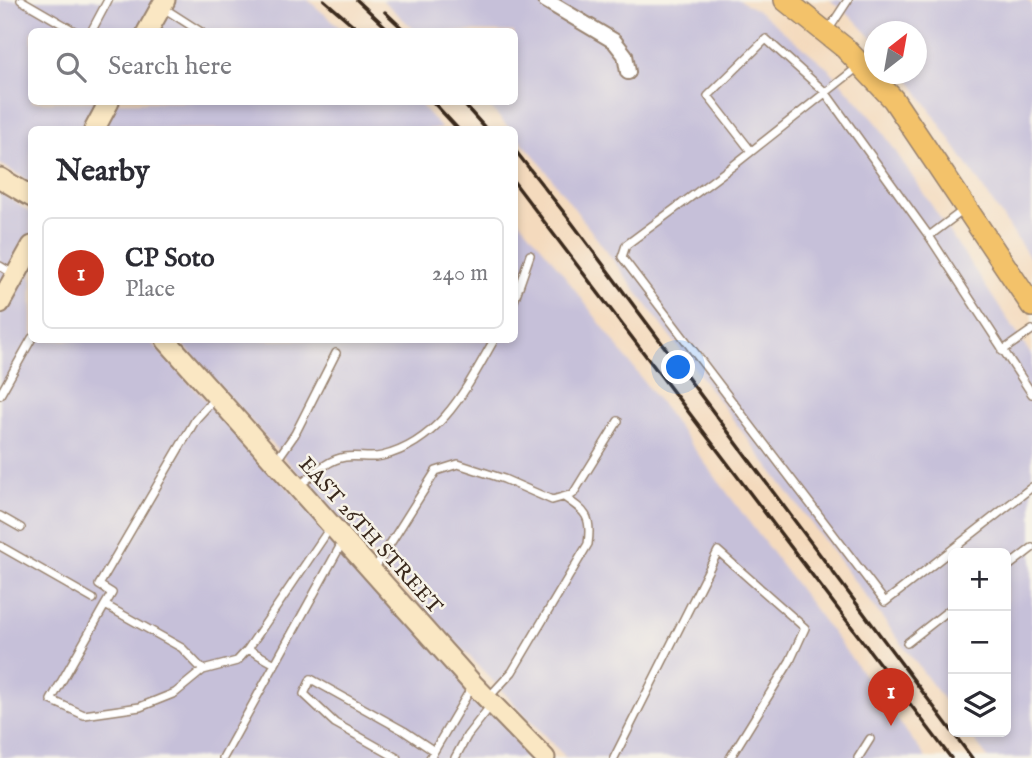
<!DOCTYPE html>
<html lang="en">
<head>
<meta charset="utf-8">
<style>
  body { margin:0; font-family:"IM FELL English",serif; background:#f7f7f7; color:#2b2b33 }
  .controls { position:absolute; right:21px; bottom:21px; display:grid; overflow:hidden; border-radius:10px; box-shadow:0 4px 10px #0003 }
  .controls button { width:63px; height:63px; display:grid; place-items:center; padding:0; border:0; border-bottom:2px solid #e1e1e2; background:#fff; color:#2b2b33; font:35px sans-serif }
  .compass { position:absolute; left:864px; top:21px; width:63px; height:63px; border-radius:50%; background:#fff; box-shadow:0 4px 10px #0003; rotate:31deg }
  .you { position:absolute; left:679px; top:368px; width:24px; height:24px; margin:-18px; border:5px solid #fff; border-radius:50%; background:#1a73e8; box-shadow:0 0 0 10px #1a73e833 }
  .badge { display:grid; place-items:center; width:46px; height:46px; border-radius:50%; background:#c8321e; color:#fff; font-size:23px; font-weight:700 }
  .pin { position:absolute; translate:-50% -58px; filter:drop-shadow(0 2px 4px #0008) }
  .pin::after { content:''; position:absolute; top:37px; width:24px; height:21px; background:inherit; clip-path:polygon(0 0,100% 0,50% 100%) }
  .list { margin:0; padding:0; list-style:none }
  h2 { display:flex; justify-content:space-between; align-items:center; height:91px; margin:0; padding:0 28px; font-size:30px }
  h2 small { font-size:23px; font-weight:400; color:#7c7c81 }
  .list li { display:grid; grid-template-columns:46px 1fr auto; gap:21px; align-items:center; box-sizing:border-box; height:112px; margin:0 14px 14px; padding:0 14px; border:2px solid #e1e1e2; border-radius:10px }
  .list b { display:block; font-size:26px; white-space:nowrap }
  .list p { margin:0; font-size:23px; white-space:nowrap; color:#7c7c81 }
  .list em { font-size:23px; font-style:normal; color:#7c7c81 }
  .icon { flex:none; width:38px; height:38px; fill:none; stroke:currentColor; stroke-width:2; stroke-linecap:round; stroke-linejoin:round }
  .map { position:relative; flex:none; width:1032px; height:758px; overflow:hidden }
  .search { position:absolute; background:#fff; box-shadow:0 4px 10px #0003; left:28px; top:28px; width:490px; height:77px; display:flex; align-items:center; gap:18px; box-sizing:border-box; padding:0 24px; border-radius:10px; color:#7c7c81; font-size:26px }
  .panel { position:absolute; background:#fff; box-shadow:0 4px 10px #0003; left:28px; top:126px; width:490px; height:217px; border-radius:10px }
  .map>svg:first-child { display:block }
  .industrial { fill:#c6c0d9 }
  .lines { fill:none; stroke-linecap:round; stroke-linejoin:round }
  .lane-casing { stroke:#98826e; stroke-width:10 }
  .street-casing { stroke:#98826e; stroke-width:18 }
  .secondary-casing { stroke:#98826e; stroke-width:23 }
  .primary-casing { stroke:#98826e; stroke-width:24 }
  .lane { stroke:#fff; stroke-width:7 }
  .street { stroke:#fff; stroke-width:14 }
  .secondary { stroke:#fae7c3; stroke-width:19 }
  .primary { stroke:#f3c26a; stroke-width:21 }
  .rail { stroke:#3b2a1e; stroke-width:3.5 }
  .labels { text-anchor:middle; stroke-width:5; stroke-linejoin:round; paint-order:stroke }
  .street-label { font-size:21px; fill:#3b2a1e; stroke:#f7f3e8 }
</style>
</head>
<body>
<div class="map">
<svg width="1032" height="758" viewBox="0 0 1032 758">
  <rect width="100%" height="100%" fill="#f7f3e8"/>
  <filter id="ink" filterUnits="userSpaceOnUse"><feTurbulence type="fractalNoise" baseFrequency=".0143" numOctaves="2"/><feDisplacementMap in="SourceGraphic" scale="14" xChannelSelector="R" yChannelSelector="G"/><feConvolveMatrix kernelMatrix="1 2 1 2 8 2 1 2 1" color-interpolation-filters="sRGB"/></filter>
  <filter id="wash" filterUnits="userSpaceOnUse"><feTurbulence type="fractalNoise" baseFrequency=".00686" numOctaves="4" result="noise"/><feDisplacementMap in="SourceGraphic" scale="28" xChannelSelector="R" yChannelSelector="G"/><feGaussianBlur stdDeviation="1.57" result="paint"/><feColorMatrix in="noise" values="0 0 0 0 0 0 0 0 0 0 0 0 0 0 0 0 0 1.4 0 .05"/><feComposite in="paint" operator="in"/></filter>
  <g filter="url(#wash)">
    <rect width="100%" height="100%" fill="#f4dabd"/>
    <!-- industrial -->
    <path class="industrial" d="M0,0H308L344,31L32,32V102H418L442,129L32,130L31,182L0,164Z
      M382,0H739L760,12L827,67L876,122L1032,356V758H988L968,732H1006V553H953V712L537,159L515,134L514,130L510,129L485,102H514V32L416,31Z
      M830,0H1026L1032,4V261L906,74H916V32H874V40L856,21Z
      M0,192L31,213L32,340H149L542,758H0Z
      M515,215L552,259L926,758H566L337,517L179,340H514Z"/>
  </g>
  <g filter="url(#ink)">
    <g class="lines">
      <defs>
        <path id="lane" d="M21,0L76,32
          M162,7L201,32
          M91,32L108,0
          M827,32L848,0
          M858,67L734,165L626,245L622,257L885,602L1032,487
          M751,151L708,96L766,39L825,92L929,236L1032,394
          M929,236L965,209
          M0,266L15,275
          M514,301L530,255
          M1002,351L1032,330
          M0,395L32,338
          M276,461L295,434L336,353
          M300,485C314,474 327,460 345,457C357,455 370,459 382,456C441,442 467,387 494,340
          M0,516L21,528
          M0,546L93,599
          M1006,568L1032,548
          M373,571L436,471L458,464L504,479L552,500L573,494L618,421
          M105,605L112,593L99,585L196,419L216,397
          M907,643L953,607
          M248,649L330,528
          M203,670L182,648L105,605L51,700L84,715L140,707L175,693L203,670L237,661L248,649L275,664
          M488,698L512,672L588,544C592,516 586,512 564,497
          M223,758L342,543
          M397,758L335,723L304,694L311,679L404,731L434,751
          M430,758L473,685
          M455,758L467,736L492,704
          M614,758L718,551L805,628L790,661L730,758
          M858,758L870,739"/>
        <path id="street" d="M545,0L614,41L625,55L628,72"/>
        <path id="secondary" d="M147,32L165,0
          M94,130L109,102
          M0,178L32,197
          M0,303L32,246
          M166,340L473,684L545,758"/>
        <path id="primary" d="M785,0L845,48L893,99L1032,306"/>
      </defs>
      <!-- lane casing -->
      <use href="#lane" class="lane-casing"/>
      <!-- street casing -->
      <use href="#street" class="street-casing"/>
      <!-- secondary casing -->
      <use href="#secondary" class="secondary-casing"/>
      <!-- primary casing -->
      <use href="#primary" class="primary-casing"/>
      <!-- lane -->
      <use href="#lane" class="lane"/>
      <!-- street -->
      <use href="#street" class="street"/>
      <!-- secondary -->
      <use href="#secondary" class="secondary"/>
      <!-- primary -->
      <use href="#primary" class="primary"/>
      <!-- rail -->
      <path class="rail" d="M324,0L361,32
        M357,0L391,32
        M385,12L406,32
        M433,102L459,130
        M462,102L487,130
        M514,149L569,219L972,758
        M514,182L951,758"/>
    </g>
  </g>
  <g class="labels">
    <!-- street labels -->
    <g class="street-label">
      <text transform="translate(371 535) rotate(48)" y="7">EAST 26TH STREET</text>
    </g>
  </g>
</svg>
<div class="controls">
<button>+</button>
<button>−</button>
<button><svg class="icon" aria-label="layers" viewBox="0 0 24 24"><path d="M12 4l9 5-9 5-9-5zM3 14l9 5 9-5"/></svg></button>
</div>
<svg class="compass" viewBox="-18 -18 36 36"><path d="M0-13l5 13h-10z" fill="#e53935"/><path d="M0 13l5-13h-10z" fill="#7c7c81"/></svg>
<div class="you"></div>
<div class="pin badge" style="left:891px;top:726px">1</div>
<div class="search"><svg class="icon" aria-label="search" viewBox="0 0 24 24"><circle cx="10" cy="10" r="6"/><path d="M15 15l6 6"/></svg>Search here</div>
<section class="panel">
<h2>Nearby<small></small></h2>
<ul class="list">
<li><span class="badge">1</span><div><b>CP Soto</b><p>Place</p></div><em>240 m</em></li>
</ul>
</section>
</div>
</body>
</html>
